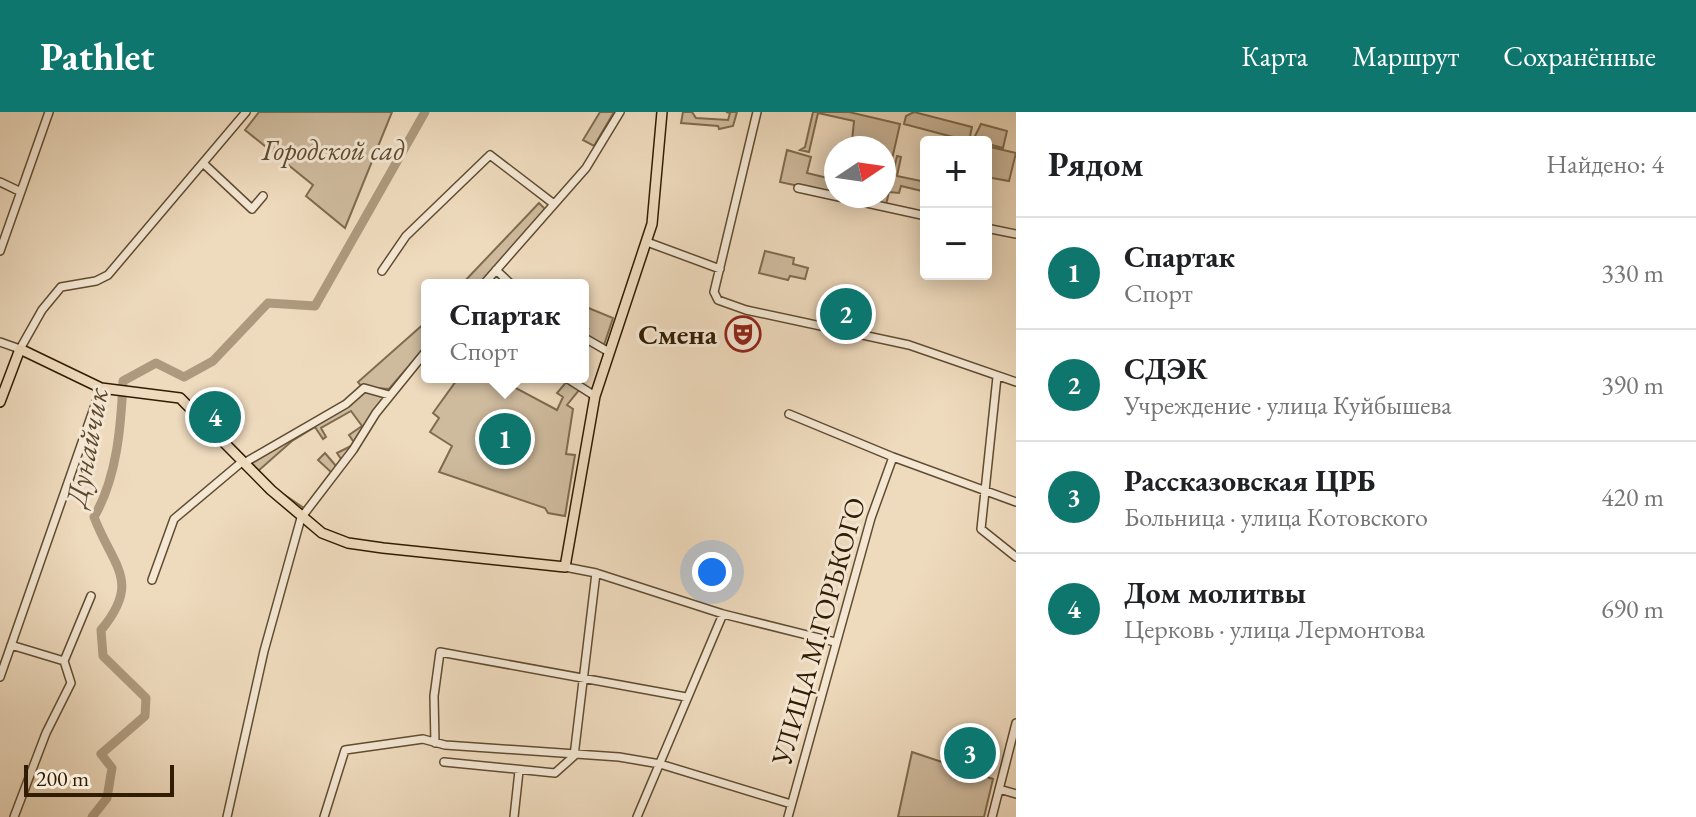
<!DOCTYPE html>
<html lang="ru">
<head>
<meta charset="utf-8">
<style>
  body { margin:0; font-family:"EB Garamond",serif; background:#f2f2f2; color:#202124 }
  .controls { position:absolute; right:24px; top:24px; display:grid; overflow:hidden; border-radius:8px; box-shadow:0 4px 20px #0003 }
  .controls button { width:72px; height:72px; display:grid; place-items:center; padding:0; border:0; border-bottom:2px solid #e0e0e0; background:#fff; color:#202124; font:40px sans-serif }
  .compass { position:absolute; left:824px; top:24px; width:72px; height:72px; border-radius:50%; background:#fff; box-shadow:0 4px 20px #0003; rotate:77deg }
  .scale { position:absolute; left:24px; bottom:20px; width:150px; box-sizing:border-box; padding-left:8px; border:4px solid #301c00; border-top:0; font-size:22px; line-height:28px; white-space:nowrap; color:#301c00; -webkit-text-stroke:6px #f4e7d4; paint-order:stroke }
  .you { position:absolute; left:712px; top:460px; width:28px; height:28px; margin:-20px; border:6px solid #fff; border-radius:50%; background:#1a73e8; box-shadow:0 0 0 12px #1a73e833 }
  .badge { display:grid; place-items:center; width:52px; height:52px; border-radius:50%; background:#0f766e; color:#fff; font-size:26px; font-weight:700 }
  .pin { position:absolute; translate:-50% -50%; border:4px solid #fff; box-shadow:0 2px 8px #0006 }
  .popup { position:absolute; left:421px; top:167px; width:168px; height:104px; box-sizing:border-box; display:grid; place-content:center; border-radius:8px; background:#fff; filter:drop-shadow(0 2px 6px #0005); font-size:26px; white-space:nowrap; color:#757577 }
  .popup b { font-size:30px; color:#202124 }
  .popup::after { content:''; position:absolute; left:50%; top:100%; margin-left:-16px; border:16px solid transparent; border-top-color:#fff }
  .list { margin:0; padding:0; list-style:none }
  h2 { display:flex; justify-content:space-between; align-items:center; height:104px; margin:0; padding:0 32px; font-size:34px }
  h2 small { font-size:26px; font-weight:400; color:#757577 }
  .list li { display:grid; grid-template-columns:52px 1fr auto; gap:24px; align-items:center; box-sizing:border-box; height:112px; padding:0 32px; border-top:2px solid #e0e0e0 }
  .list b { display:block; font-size:30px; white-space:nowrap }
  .list p { margin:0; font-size:26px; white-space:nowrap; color:#757577 }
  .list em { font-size:26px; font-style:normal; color:#757577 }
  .map { position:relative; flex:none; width:1016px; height:705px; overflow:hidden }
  header { display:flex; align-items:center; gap:48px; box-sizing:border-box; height:112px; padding:0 40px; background:#0f766e; color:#fff }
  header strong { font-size:38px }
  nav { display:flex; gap:44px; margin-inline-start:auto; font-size:28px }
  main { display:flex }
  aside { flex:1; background:#fff }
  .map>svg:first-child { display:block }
  .green { fill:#ceba9d; stroke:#7f6b4e; stroke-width:2 }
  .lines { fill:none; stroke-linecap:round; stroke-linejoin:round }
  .river { stroke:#ad997d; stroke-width:9 }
  .minor-casing { stroke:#604c2f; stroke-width:10 }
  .major-casing { stroke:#301c00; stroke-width:12 }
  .minor { stroke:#f4e7d4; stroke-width:7 }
  .major { stroke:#eedabd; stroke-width:9 }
  .labels { text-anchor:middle; stroke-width:6; stroke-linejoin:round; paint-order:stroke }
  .park-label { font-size:28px; font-style:italic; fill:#5f4b2f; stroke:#f4e7d4 }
  .poi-label { font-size:28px; font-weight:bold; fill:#301c00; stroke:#f4e7d4; text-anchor:end }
  .street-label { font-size:28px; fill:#301c00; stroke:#f4e7d4 }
  .water-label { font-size:30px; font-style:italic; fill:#5c482c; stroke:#f4e7d4 }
</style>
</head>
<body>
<header>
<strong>Pathlet</strong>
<nav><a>Карта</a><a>Маршрут</a><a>Сохранённые</a></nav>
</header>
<main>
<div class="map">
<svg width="1016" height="705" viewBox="0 0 1016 705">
  <rect width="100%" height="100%" fill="#eedabd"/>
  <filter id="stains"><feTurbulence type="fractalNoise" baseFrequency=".0025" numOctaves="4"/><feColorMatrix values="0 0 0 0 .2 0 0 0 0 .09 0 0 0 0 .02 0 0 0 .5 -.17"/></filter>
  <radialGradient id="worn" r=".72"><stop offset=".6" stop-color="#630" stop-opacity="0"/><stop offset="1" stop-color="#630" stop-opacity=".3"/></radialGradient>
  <!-- green -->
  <path class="green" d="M259,0H392L345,116L306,84L313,73L245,18Z
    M600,0H614L594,34L583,28Z
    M683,0H692L696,6L728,8L730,1L726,0H737L733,14L719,17L718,14L681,11Z
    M813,0H849L900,12L885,78L889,79L897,44L901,45L897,64L926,70V80L901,74L899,81L889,80L886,93L845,84H884V36H850L848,33L852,29L854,9L818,1L809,40L800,38L805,35Z
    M914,0L972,15L969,29L972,30L904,12L906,4Z
    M981,12L1007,19L1003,36L973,28Z
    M986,34L1016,41L1009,69L986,65Z
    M787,38L811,45L807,61L836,68V82L780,70Z
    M539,91L546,98L479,173H461Z
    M765,139L794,146L793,152L808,156L805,167L790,164L788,168L759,161Z
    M586,195L613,206L604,233L583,222L588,217L583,216Z
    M427,209V233L389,277L362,275L358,270Z
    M459,265H495L557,298L563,285L557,281L568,268L579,278L567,293L573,297L566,342L575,343L565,404L548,401L545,396L439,360L452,334L430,320L439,306L433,301Z
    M365,277L385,282L356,331L305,397L300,398L273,375L304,396L331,360L318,348L325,341L336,354L341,347L337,341L355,332L349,323L362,314L351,299L321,316L326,325L323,327L315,315L292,329L257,360L252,351L347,293Z
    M912,640L993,667L984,705H898Z"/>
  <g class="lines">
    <!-- river -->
    <path class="river" d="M92,705L107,686L112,656L101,642L145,604L146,586L103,544L101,518C142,469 113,455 94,405C117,366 121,314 123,269L156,251L184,265L213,249L268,191L315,194L425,0"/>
    <defs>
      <path id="minor" d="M757,0L714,180L718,188L746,198L909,233L1016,270
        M204,52L252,97L263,84
        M0,70L19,79
        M798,76L926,104
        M986,116L1016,122
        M647,130L720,157
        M0,139L49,0
        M496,158L512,173
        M382,159L406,124L490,43L554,92
        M483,173L586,56L620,0
        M583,225L609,240
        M0,230L20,237L42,198L61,175L96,169L108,163L246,0
        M565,265L595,284
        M997,265L981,417L1016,445
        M789,302L893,345L1016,390
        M244,351L346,292L364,276L389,283
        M565,455L596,461L723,502L835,530
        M152,468L174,407L243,349
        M11,533L64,549
        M0,565L101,276
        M435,631L434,584L440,540L686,585
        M444,650L555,661L574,644L596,461
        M999,677L1016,682
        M14,705L46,621L71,571L64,549L91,484
        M227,705L264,539L301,406L353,338L376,301L427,238
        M324,705L345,638L423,627L445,633L619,645L660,652L791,692
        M514,705L519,659
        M637,705L723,502
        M788,705L871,406L893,345
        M992,705L1016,611"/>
      <path id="major" d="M0,290L20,237L101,276L180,286L271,378L322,421L348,431L383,436L565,455L595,284L652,112L662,0"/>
    </defs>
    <!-- minor casing -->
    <use href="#minor" class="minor-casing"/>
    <!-- major casing -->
    <use href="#major" class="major-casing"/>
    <!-- minor -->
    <use href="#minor" class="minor"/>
    <!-- major -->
    <use href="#major" class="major"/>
  </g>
  <!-- icons -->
  <defs>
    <symbol id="theatre-ring" viewBox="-11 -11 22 22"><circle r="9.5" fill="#f4e7d4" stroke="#8f2418" stroke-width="1.5"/><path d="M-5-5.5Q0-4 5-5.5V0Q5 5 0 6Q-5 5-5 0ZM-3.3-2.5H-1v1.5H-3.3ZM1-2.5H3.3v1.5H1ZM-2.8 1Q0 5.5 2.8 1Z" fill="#8f2418"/></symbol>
  </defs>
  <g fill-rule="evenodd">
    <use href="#theatre-ring" x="723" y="202" width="40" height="40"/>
  </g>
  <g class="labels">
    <!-- park labels -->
    <g class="park-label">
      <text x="333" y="48">Городской сад</text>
    </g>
    <!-- poi labels -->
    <g class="poi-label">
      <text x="717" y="232">Смена</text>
    </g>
    <!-- street labels -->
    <g class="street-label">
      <text transform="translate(818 519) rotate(-74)" y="10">УЛИЦА М.ГОРЬКОГО</text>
    </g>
    <!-- water labels -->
    <g class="water-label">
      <text transform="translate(87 335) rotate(-79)" y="10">Дунайчик</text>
    </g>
  </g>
  <rect width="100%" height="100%" filter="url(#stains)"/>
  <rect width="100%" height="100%" fill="url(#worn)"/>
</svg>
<div class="controls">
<button>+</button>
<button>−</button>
</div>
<svg class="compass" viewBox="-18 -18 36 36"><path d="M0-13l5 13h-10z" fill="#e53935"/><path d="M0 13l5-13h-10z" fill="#757577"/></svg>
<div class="scale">200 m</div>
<div class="you"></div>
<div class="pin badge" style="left:505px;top:327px">1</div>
<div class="popup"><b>Спартак</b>Спорт</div>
<div class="pin badge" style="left:846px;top:202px">2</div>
<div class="pin badge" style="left:970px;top:641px">3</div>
<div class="pin badge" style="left:215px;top:305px">4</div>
</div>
<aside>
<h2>Рядом<small>Найдено: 4</small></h2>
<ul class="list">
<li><span class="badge">1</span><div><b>Спартак</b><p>Спорт</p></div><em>330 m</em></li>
<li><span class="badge">2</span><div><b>СДЭК</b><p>Учреждение · улица Куйбышева</p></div><em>390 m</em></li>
<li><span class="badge">3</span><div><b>Рассказовская ЦРБ</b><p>Больница · улица Котовского</p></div><em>420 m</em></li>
<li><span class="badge">4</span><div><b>Дом молитвы</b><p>Церковь · улица Лермонтова</p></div><em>690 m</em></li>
</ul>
</aside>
</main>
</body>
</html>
